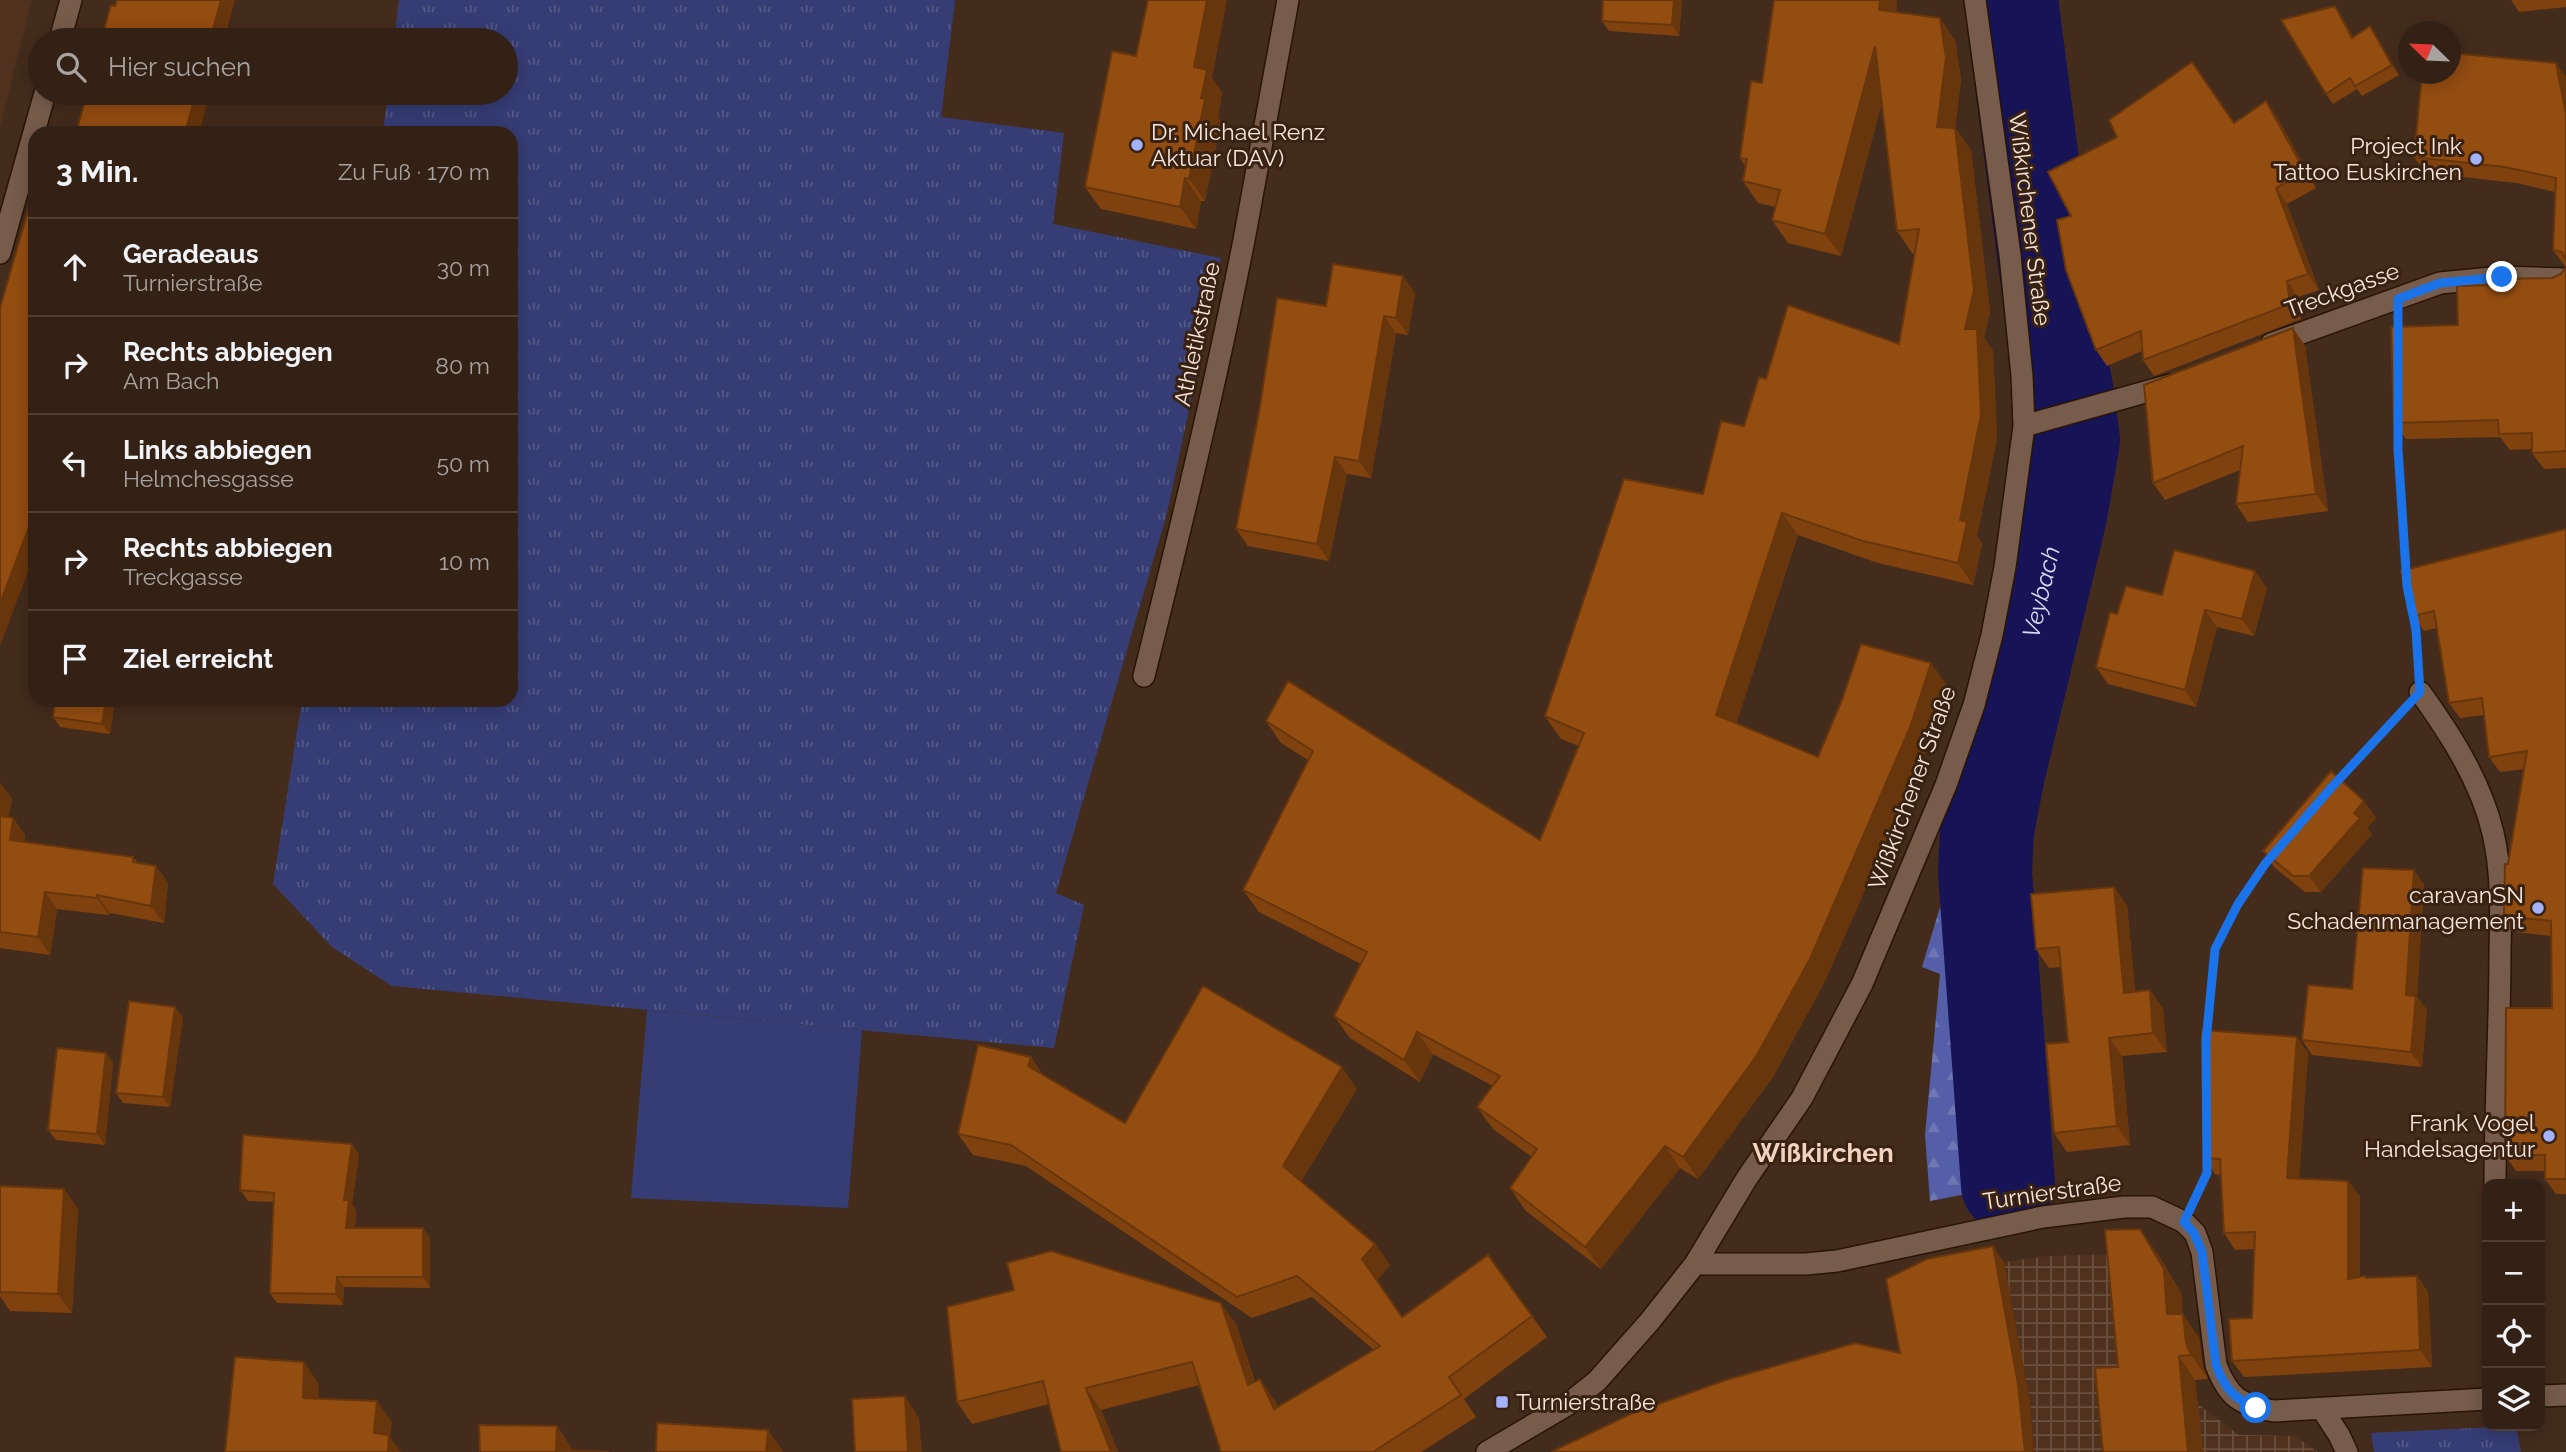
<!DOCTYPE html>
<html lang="de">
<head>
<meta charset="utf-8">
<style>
  body { margin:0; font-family:Raleway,sans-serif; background:#3e2e22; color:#f1f3f6 }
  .controls { position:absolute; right:21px; bottom:21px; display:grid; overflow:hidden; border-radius:14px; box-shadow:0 4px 18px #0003 }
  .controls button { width:63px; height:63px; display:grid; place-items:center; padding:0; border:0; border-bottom:2px solid #4e3e34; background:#332115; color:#f1f3f6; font:35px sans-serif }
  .compass { position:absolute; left:2398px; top:21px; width:63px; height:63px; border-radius:50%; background:#332115; box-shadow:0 4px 18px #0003; rotate:293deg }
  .stop { position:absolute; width:21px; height:21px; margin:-16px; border:5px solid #1a73e8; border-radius:50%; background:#fff }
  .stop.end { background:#1a73e8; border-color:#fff; box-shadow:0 2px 7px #0008 }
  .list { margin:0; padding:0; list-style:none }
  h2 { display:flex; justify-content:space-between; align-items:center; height:91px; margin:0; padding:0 28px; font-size:30px }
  h2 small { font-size:23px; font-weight:400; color:#a9a3a0 }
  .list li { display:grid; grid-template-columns:46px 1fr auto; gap:21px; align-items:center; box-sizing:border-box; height:98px; padding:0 28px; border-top:2px solid #4e3e34 }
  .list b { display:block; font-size:26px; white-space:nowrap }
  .list p { margin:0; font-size:23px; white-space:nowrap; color:#a9a3a0 }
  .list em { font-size:23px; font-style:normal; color:#a9a3a0 }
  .icon { flex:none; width:38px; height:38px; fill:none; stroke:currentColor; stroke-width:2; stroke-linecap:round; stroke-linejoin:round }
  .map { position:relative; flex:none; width:2566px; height:1452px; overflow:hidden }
  .search { position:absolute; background:#332115; box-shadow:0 4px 18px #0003; left:28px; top:28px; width:490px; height:77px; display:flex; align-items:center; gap:18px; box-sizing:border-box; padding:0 24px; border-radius:38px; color:#a9a3a0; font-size:26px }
  .panel { position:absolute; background:#332115; box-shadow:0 4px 18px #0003; left:28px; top:126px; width:490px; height:581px; border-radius:21px }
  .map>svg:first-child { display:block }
  .built { fill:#4f311d }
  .industrial { fill:url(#industrial-grid) }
  .grass { fill:url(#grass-tufts) }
  .forest { fill:url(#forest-firs) }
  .park { fill:#363d75 }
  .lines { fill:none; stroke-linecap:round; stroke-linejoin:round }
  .river { stroke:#161357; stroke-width:94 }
  .minor-casing { stroke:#291405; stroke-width:24 }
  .path { stroke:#8b7769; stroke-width:4.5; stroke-dasharray:5 3.5; stroke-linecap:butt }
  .minor { stroke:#775c4b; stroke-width:21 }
  .wall { fill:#7f420f }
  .shaded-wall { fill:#68360c }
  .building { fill:#944d11; stroke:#68360c; stroke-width:2 }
  .route { stroke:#1a73e8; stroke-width:9 }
  .poi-dot { fill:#a4b2fc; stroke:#392212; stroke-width:2.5 }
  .labels { text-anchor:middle; stroke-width:6; stroke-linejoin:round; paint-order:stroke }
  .poi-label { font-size:23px; fill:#f5e5db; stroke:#392212; text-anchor:end }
  .street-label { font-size:23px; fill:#f5e5db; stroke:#392212 }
  .water-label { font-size:24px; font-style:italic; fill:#d7dcf1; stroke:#392212 }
  .quarter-label { font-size:26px; font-weight:bold; fill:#f2d3bf; stroke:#392212 }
</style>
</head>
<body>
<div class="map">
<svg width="2566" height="1452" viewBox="0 0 2566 1452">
  <defs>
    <pattern id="industrial-grid" width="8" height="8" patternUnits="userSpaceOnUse" patternTransform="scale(1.75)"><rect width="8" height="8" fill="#4f311d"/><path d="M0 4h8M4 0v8" fill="none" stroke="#694f3d"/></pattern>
    <pattern id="grass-tufts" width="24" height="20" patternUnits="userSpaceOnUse" patternTransform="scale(1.75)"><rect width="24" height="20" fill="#363d75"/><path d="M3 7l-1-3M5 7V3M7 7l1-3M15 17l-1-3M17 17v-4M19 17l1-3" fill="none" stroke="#545988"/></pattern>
    <pattern id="forest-firs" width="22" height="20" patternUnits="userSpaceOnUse" patternTransform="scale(1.75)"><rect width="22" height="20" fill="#555fa8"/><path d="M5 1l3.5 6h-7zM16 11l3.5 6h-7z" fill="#6e76b3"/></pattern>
  </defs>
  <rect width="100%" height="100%" fill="#442c1c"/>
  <!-- built -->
  <path class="built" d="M0,0H32L0,127Z"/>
  <!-- industrial -->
  <path class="industrial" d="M2157,1253L2181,1293L2189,1404H2198L2239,1435L2295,1436L2318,1452H2034L2030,1401L2004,1262L2048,1256Z"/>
  <!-- grass -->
  <path class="grass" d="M399,0H955L941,117L1064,133L1053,224L1221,258L1167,513L1056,893L1084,905L1054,1048L392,986L332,947L273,884L302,700H511V133H383L388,93H506V40H394Z
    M2516,1426L2521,1452H2374L2371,1433Z"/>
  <!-- forest -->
  <path class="forest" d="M1943,897L1959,901L1976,916L1987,1118L1997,1188L1930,1201L1925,1135L1940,974L1922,967Z"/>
  <!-- park -->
  <path class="park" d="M647,1010L862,1030L848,1208L631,1198Z"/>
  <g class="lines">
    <!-- river -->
    <path class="river" id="s1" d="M2008,1185L1985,873L1987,830L1998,773L2060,515L2073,440L2066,388L2054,331L2011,0"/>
    <defs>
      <path id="minor" d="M60,40L71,0
        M0,253L45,93
        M2271,344L2440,283L2502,277L2566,279
        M2024,426L2170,385
        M1144,676C1180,531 1215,387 1244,240C1259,160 1273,80 1288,0
        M2420,692C2451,735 2481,782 2493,833C2502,872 2501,911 2500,950C2500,1028 2495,1106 2495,1184
        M1695,1264H1806L1837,1261L2043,1217L2124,1207H2152L2184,1222L2195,1233L2202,1252L2216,1365C2228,1397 2240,1405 2274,1411L2487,1399
        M2540,1396L2566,1395
        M2322,1409L2339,1435L2347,1452
        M1487,1452L1567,1405L1597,1381L1650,1321L1695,1264L1747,1178L1802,1098L1862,984L1946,785L1974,705L1992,635L2005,567L2024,426L2022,376L2010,255L1975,0"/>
    </defs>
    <!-- minor casing -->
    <use href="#minor" class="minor-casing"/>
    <!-- path -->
    <path class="path" d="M2398,422L2406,574
      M2412,610L2418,657
      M2337,781L2393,721
      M2207,1034L2215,949L2238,904L2272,857
      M2201,1187L2207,1173V1158"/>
    <!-- minor -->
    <use href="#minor" class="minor"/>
  </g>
  <!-- wall -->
  <path class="wall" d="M1603,0H1682L1679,36L1609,31L1602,21Z
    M1774,0H1897L1896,12L1955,40L1961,80L1955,128L1971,150L1990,312L1984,338L1993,351L1997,438L1977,536L1982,544L1973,585L1878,563L1798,535L1736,723L1818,757L1947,685L1927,748L1825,981L1773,1077L1698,1179L1680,1168L1601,1269L1526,1211L1510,1188L1532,1157L1493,1129L1477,1107L1493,1086L1433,1054L1420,1082L1350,1038L1334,1016L1361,964L1259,912L1243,890L1308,760L1281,743L1266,721L1540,840L1579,746L1561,739L1545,716L1703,494L1744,426L1766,379L1899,344L1915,253H1912L1897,231L1882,102L1841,256L1788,243L1772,220L1776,207L1758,203L1743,181L1746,167L1740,158L1762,83Z
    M2511,0H2566V7L2519,12Z
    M2335,6L2342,17L2353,37H2377L2399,75L2362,96L2357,89L2333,104L2326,94Z
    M1136,56L1212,78L1222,92L1218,117L1221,121L1205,201H1201L1196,229L1101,209L1085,187Z
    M2556,63L2566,77V266H2565L2553,250L2555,192L2517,183L2426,173L2414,157Z
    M2277,117L2316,188L2287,204L2319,290L2298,297L2301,319L2154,376L2143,360L2142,351L2107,366L2096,350L2071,216L2234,123Z
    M2566,267V468L2544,469L2532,453V449L2510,450L2500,437L2406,439L2394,423L2458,325L2492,285L2552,278L2561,274Z
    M1415,293L1408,335L1396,333L1371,478L1347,474L1329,561L1248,546L1236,529L1326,306Z
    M2293,328L2305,346L2328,511L2248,522L2236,504L2240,470L2165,500L2153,483Z
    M2566,529V1194H2556L2545,1179V1171H2516L2505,1155L2552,1008L2551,936L2515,932L2504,916L2508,864L2525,769L2500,772L2489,757L2484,715L2460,718L2449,703L2437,628L2424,631L2413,616Z
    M2267,588L2254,636L2217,627L2196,707L2108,684L2096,667L2117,614L2162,595Z
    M115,700L110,734L60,727L53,717Z
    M0,783L12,799L8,817L13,818L25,835L24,842L133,857L138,863L156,866L168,883L164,923L110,913L109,915L57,909L50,955L0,948Z
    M2376,818L2367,828L2372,834L2321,892H2305L2275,868L2263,851Z
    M2414,870L2424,885L2417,997L2427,1010L2422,1067L2312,1055L2302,1040L2352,989Z
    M2127,905L2135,992L2150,990L2163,1009L2167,1052L2122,1056L2130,1145L2067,1152L2054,1133L2068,1042L2061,967L2049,968L2036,949Z
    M183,1017L170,1107L123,1103L116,1093Z
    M2297,1037L2308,1053L2299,1178L2348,1181L2360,1197V1277L2366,1278L2417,1276L2428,1292L2432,1367L2244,1377L2232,1361L2252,1318L2254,1249L2235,1250L2224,1233L2221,1175L2215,1174L2204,1158Z
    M106,1053L113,1063L105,1145L56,1140L48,1130Z
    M1031,1057L1043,1075L1125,1123L1357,1089L1301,1181L1375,1244L1390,1265L1377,1280L1402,1317L1488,1255L1547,1337L1464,1399L1476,1417L1421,1452H1221L1199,1385L1101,1410L1118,1452H1061L1049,1404L972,1424L957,1402L1236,1324L1255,1382L1275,1401L1278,1406L1374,1350L1312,1297L1252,1318L1026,1166L973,1155L958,1134Z
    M352,1144L359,1154L352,1204L356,1211L355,1228L430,1238V1288L344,1287L343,1305L277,1303L270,1293L274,1202L248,1201L240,1190Z
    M0,1186L64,1189L78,1209L72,1313L10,1311L0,1296Z
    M2157,1253L2181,1293L2182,1314L2199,1338L2203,1367L2208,1379L2195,1380L2203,1452H2103L2118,1367Z"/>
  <!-- shaded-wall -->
  <path class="shaded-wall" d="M221,0H235L224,40H210Z
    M1207,0H1227L1212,78L1222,92L1218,117L1221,121L1205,201L1189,179L1194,67Z
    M1674,0H1682L1679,36L1672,25Z
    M1880,0H1897L1895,32L1879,10Z
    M2335,6L2342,17L2360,48L2352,38Z
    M1940,18L1955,40L1961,80L1952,149L1937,127Z
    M2370,26L2377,37L2399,75L2392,65Z
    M1875,46L1891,68L1841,256L1825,234Z
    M2556,63L2566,77V114Z
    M196,93H210L199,133H185Z
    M2266,101L2277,117L2316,188L2305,172Z
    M1955,128L1971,150L1990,312L1984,338L1993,351L1997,438L1977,536L1982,544L1973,585L1958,563L1960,520L1965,329Z
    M1185,178L1201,201L1196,229L1180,207Z
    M2276,188L2287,204L2319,290L2308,274Z
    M1403,276L1415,293L1408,335L1396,318Z
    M2287,281L2298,297L2301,319L2290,304Z
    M1384,316L1396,333L1371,478L1359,461Z
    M2293,328L2305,346L2328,511L2316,494Z
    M1335,457L1347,474L1329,561L1317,544Z
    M35,511V553L0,646V603Z
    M1782,513L1798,535L1732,737L1716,715Z
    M2255,571L2267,588L2254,636L2242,619Z
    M2205,610L2217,627L2196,707L2185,690Z
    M1931,663L1947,685L1927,748L1825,981L1773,1077L1698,1179L1683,1157Z
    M106,700H115L110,734L102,724Z
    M0,783L12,799L5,832L0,825Z
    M2364,801L2376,818L2367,828L2372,834L2321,892L2309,876Z
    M13,818L25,835L22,857L10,840Z
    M156,866L168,883L164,923L151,906Z
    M2414,870L2424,885L2417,997L2427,1010L2422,1067L2411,1052L2406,995Z
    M2114,887L2127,905L2137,1011L2124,993Z
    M45,892L57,909L50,955L38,937Z
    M97,895L110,913L109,915L97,898Z
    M2150,990L2163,1009L2167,1052L2153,1033Z
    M175,1007L183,1017L170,1107L163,1097Z
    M1417,1032L1433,1054L1420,1082L1404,1060Z
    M2297,1037L2308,1053L2298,1194L2287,1178Z
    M2109,1038L2122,1056L2130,1145L2117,1126Z
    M106,1053L113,1063L105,1145L97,1134Z
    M1031,1057L1045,1078L1028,1066Z
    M1342,1067L1357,1089L1298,1187L1283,1166Z
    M352,1144L359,1154L352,1204L356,1211L354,1238L346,1228L344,1200Z
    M1665,1146L1680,1168L1601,1269L1585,1247Z
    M2348,1181L2360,1197V1295L2348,1279Z
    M64,1189L78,1209L72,1313L58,1294Z
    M423,1228L430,1238V1288L423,1277Z
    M2140,1229L2157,1253L2181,1293L2184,1338L2167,1314Z
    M1375,1244L1390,1265L1377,1280L1362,1259Z
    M1993,1246L2004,1262L2030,1401L2034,1452H2025Z
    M2417,1276L2428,1292L2432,1367L2420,1350Z
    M337,1277L344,1287L343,1305L336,1294Z
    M1221,1303L1236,1324L1262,1407L1248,1385Z
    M2183,1314L2199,1338L2203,1367L2208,1379L2191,1355L2186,1343Z
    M2179,1356L2195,1380L2203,1452H2188Z
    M304,1362L319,1384L318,1419L303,1398Z
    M1260,1379L1275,1401L1288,1430L1274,1409Z
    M1086,1388L1101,1410L1118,1452H1111Z
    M905,1396L919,1418L922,1452H908Z
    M377,1401L392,1422L390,1437L401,1452H387L374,1433Z
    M557,1426L571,1447V1452L556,1450Z
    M768,1430L783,1451V1452H766Z"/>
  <!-- building -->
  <path class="building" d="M117,0H221L210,40H101L111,5L115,6Z
    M1148,0H1207L1194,67L1207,70L1201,98L1205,99L1189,179L1185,178L1180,207L1085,187L1112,51L1136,56Z
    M1603,0H1674L1672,25L1602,21Z
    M1774,0H1880L1879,10L1940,18L1946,58L1937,127L1955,128L1974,290L1965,329H1977L1981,415L1960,520L1967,522L1958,563L1863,541L1782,513L1716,715L1818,757L1842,700L1861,644L1931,663L1911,725L1810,959L1757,1055L1683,1157L1665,1146L1585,1247L1510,1188L1537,1149L1477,1107L1500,1076L1417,1032L1404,1060L1334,1016L1367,952L1243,890L1313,751L1266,721L1288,681L1540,840L1584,733L1545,716L1624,479L1703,494L1721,421L1744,426L1759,377L1766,379L1788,305L1899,344L1919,229L1897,231L1875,46L1825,234L1772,220L1780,190L1743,181L1747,159L1740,158L1751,81L1762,83Z
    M2335,6L2352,38L2370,26L2392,65L2355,86L2350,78L2326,94L2281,20Z
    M2451,53L2556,63L2566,114V260L2562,252L2553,250L2556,178L2505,167L2414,157L2422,74H2451Z
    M2192,62L2234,123L2266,101L2305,172L2276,188L2308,274L2287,281L2290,304L2143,360L2141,331L2096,350L2066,270L2057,220L2071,216L2048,172L2117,137L2109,120Z
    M87,93H196L185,133H76Z
    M35,186V511L0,603V308Z
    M1333,264L1403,276L1396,318L1384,316L1359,461L1335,457L1317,544L1236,529L1259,412L1277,298L1326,306Z
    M2566,267V451L2532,453V433L2499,434L2498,420L2394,423L2391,327L2458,325L2457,286L2492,285V279L2552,278L2561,274Z
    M2293,328L2316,494L2236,504L2243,446L2153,483L2144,385Z
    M2566,529V1179H2545V1155H2505L2506,1008H2552L2551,921L2504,916L2505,864H2508L2527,751L2489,757L2482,698L2449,703L2434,611L2413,616L2401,571Z
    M2174,550L2255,571L2242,619L2205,610L2185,690L2096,667L2110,612L2117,614L2126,586L2162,595Z
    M55,700H106L102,724L53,717Z
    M2331,771L2364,801L2354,813L2360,818L2309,876H2293L2263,851Z
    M0,816L13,818L10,840L133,857V862L156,866L151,906L97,895V898L45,892L38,937L0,932Z
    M2363,868L2414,870L2406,995L2416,996L2411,1052L2302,1040L2308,985L2352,989Z
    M2114,887L2124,993L2150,990L2153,1033L2109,1038L2117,1126L2054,1133L2046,1044L2068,1042L2059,947L2036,949L2031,894Z
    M1203,986L1342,1067L1283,1166L1375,1244L1362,1259L1402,1317L1488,1255L1532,1316L1449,1377L1461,1395L1373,1452H1221L1192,1362L1086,1388L1111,1452H1061L1043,1381L957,1402L947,1307L1014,1290L1007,1263L1051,1251L1221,1303L1248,1385L1260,1379L1274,1409L1380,1346L1297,1276L1237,1297L1011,1145L958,1134L978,1045L1031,1057L1028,1066L1125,1123Z
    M129,1001L175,1007L163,1097L116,1093Z
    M2202,1030L2297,1037L2287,1178L2348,1181V1279L2365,1276L2366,1278L2417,1276L2420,1350L2232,1361L2229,1319L2252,1318L2255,1232L2224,1233L2220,1159L2204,1158Z
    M57,1048L106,1053L97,1134L48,1130Z
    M243,1135L352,1144L344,1200H349L346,1228H423V1277H337L336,1294L270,1293L274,1193L240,1190Z
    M0,1186L64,1189L58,1294L0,1292Z
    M2140,1229L2164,1269L2167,1314H2183L2186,1343L2191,1355L2179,1356L2188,1452H2103L2095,1368L2118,1367L2105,1230Z
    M1993,1246L2018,1384L2025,1452H1551L1633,1413L1726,1380L1855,1343L1900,1353L1886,1279L1927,1259Z
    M235,1357L304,1362L303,1398L377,1401L374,1433L389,1435L388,1452H225Z
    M905,1396L908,1452H855L852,1399Z
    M657,1423L768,1430L766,1452H656Z
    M479,1425L557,1426L556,1450L609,1452H480Z"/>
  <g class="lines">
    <!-- route -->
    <path class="route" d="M2256,1408C2234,1399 2224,1387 2216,1365L2202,1252L2194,1233L2184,1222L2207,1173L2206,1041L2215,949L2238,904L2265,864L2331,788L2420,692L2416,630L2407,586L2398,449V299L2440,283L2502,277"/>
  </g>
  <!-- markers -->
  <g class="poi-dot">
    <circle cx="1137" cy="145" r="7"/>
    <circle cx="2476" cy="159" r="7"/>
    <circle cx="2538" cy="908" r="7"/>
    <circle cx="2549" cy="1136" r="7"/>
    <rect x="1495" y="1395" width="14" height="14" rx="3.5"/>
  </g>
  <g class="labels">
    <!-- poi labels -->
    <g class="poi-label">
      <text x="1151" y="140" text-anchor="start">Dr. Michael Renz<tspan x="1151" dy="26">Aktuar (DAV)</tspan></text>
      <text x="2462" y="154">Project Ink<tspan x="2462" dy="26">Tattoo Euskirchen</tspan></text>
      <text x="2524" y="903">caravanSN<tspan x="2524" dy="26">Schadenmanagement</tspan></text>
      <text x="2535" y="1131">Frank Vogel<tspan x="2535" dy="26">Handelsagentur</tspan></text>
      <text x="1516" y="1410" text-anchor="start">Turnierstraße</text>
    </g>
    <!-- street labels -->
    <g class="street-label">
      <text transform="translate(2030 219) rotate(83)" y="8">Wißkirchener Straße</text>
      <text transform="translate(2342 290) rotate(-20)" y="8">Treckgasse</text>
      <text transform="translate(1197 334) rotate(-78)" y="8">Athletikstraße</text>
      <text transform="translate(1912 788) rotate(-70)" y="8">Wißkirchener Straße</text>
      <text transform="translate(2052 1192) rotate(-8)" y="8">Turnierstraße</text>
    </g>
    <!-- water labels -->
    <g class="water-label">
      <text dy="8" stroke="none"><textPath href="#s1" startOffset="600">Veybach</textPath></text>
    </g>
    <!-- quarter labels -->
    <g class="quarter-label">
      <text x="1823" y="1162">Wißkirchen</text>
    </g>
  </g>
</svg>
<div class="controls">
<button>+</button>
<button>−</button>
<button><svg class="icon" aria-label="locate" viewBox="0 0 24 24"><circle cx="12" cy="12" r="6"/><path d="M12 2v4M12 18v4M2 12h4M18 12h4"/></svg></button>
<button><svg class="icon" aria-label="layers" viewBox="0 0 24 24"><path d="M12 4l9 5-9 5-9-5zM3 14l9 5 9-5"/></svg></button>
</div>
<svg class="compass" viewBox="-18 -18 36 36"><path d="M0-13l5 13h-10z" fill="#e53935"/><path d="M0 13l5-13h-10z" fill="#a9a3a0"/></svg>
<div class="stop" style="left:2256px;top:1408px"></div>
<div class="stop end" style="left:2502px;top:277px"></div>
<div class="search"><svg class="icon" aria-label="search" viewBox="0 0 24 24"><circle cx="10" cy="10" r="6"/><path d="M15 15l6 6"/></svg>Hier suchen</div>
<section class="panel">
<h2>3 Min.<small>Zu Fuß · 170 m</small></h2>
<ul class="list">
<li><svg class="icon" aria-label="ahead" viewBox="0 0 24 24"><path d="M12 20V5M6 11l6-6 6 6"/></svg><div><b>Geradeaus</b><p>Turnierstraße</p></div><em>30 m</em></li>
<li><svg class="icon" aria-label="right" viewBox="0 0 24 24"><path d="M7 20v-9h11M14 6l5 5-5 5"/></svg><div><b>Rechts abbiegen</b><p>Am Bach</p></div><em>80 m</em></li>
<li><svg class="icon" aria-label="left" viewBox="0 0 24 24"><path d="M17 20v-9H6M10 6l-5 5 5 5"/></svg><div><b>Links abbiegen</b><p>Helmchesgasse</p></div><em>50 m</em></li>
<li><svg class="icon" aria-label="right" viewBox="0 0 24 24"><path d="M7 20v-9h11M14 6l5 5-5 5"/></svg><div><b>Rechts abbiegen</b><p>Treckgasse</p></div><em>10 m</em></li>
<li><svg class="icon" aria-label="arrive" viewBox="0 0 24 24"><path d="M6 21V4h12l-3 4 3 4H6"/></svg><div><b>Ziel erreicht</b></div></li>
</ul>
</section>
</div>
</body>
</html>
